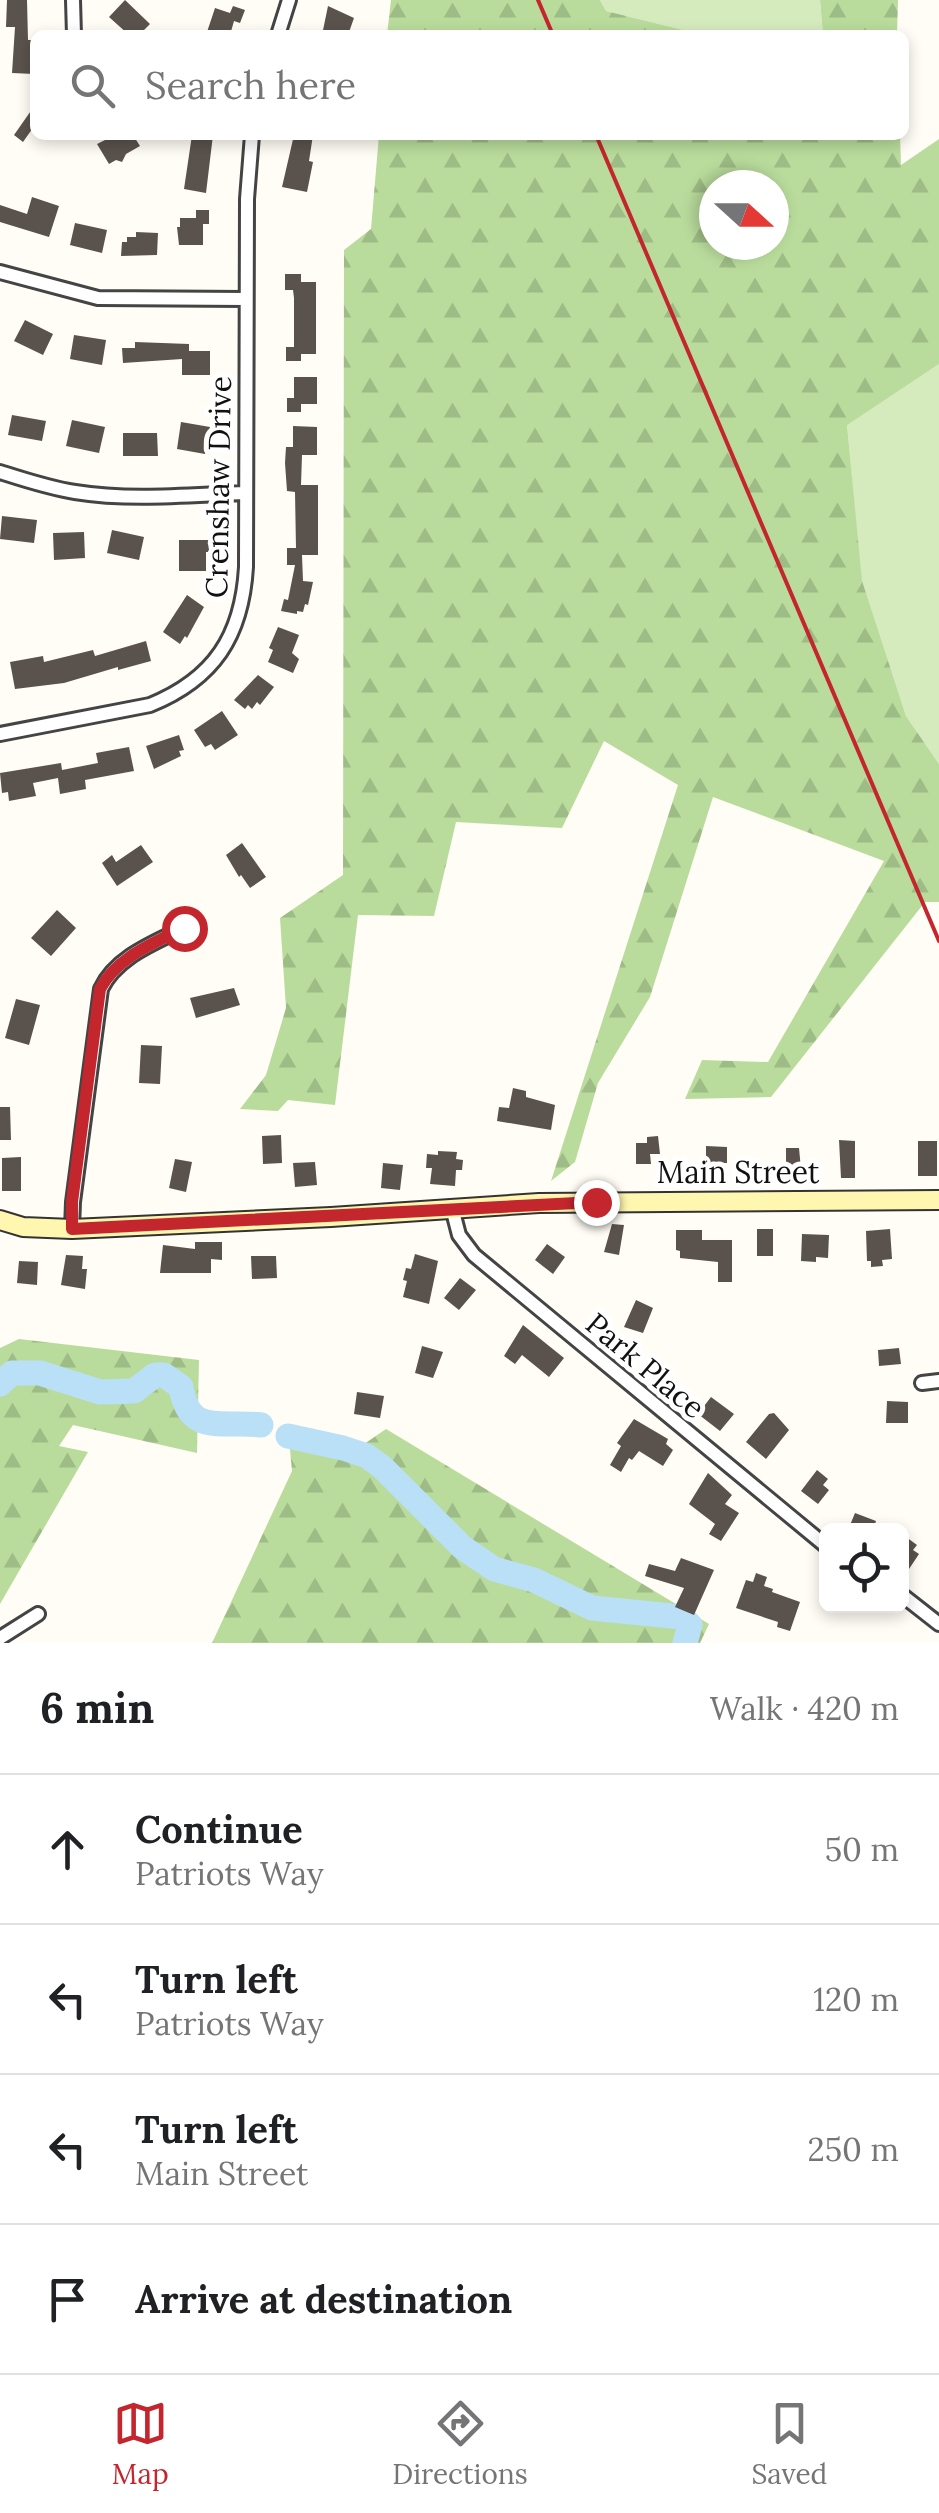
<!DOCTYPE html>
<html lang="en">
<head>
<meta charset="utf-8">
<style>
  body { margin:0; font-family:Lora,serif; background:#f6f6f6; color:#202124 }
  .controls { position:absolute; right:30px; bottom:30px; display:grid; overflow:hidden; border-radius:15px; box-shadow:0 5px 15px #0003 }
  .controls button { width:90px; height:90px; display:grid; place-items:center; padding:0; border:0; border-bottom:2px solid #e0e0e0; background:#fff; color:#202124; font:50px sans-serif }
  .compass { position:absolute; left:699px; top:170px; width:90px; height:90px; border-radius:50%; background:#fff; box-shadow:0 5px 15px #0003; rotate:111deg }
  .stop { position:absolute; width:30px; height:30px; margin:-22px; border:8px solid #c4262e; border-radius:50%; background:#fff }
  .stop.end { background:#c4262e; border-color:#fff; box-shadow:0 2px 10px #0008 }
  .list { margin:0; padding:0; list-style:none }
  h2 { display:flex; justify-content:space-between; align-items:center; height:130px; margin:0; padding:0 40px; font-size:42px }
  h2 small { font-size:32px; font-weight:400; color:#757577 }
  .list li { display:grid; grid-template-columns:65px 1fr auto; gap:30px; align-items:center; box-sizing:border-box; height:150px; padding:0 40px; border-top:2px solid #e0e0e0 }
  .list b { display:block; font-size:38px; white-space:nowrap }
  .list p { margin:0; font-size:32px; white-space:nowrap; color:#757577 }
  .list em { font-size:32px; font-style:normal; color:#757577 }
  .icon { flex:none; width:55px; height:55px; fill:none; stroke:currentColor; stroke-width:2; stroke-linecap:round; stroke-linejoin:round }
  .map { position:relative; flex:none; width:939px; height:1643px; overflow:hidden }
  .search { position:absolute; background:#fff; box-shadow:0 5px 15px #0003; left:30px; right:30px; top:30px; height:110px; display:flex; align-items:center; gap:25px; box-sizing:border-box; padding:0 35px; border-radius:15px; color:#757577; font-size:38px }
  .sheet { height:730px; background:#fff }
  nav { display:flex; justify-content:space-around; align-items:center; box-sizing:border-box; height:140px; border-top:2px solid #e0e0e0; background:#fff; font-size:28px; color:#757577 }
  nav a { display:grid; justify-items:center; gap:5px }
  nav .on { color:#c4262e }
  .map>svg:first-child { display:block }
  .green { fill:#d5ebbd }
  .forest { fill:url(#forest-firs); fill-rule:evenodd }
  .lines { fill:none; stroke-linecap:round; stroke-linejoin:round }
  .river { stroke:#b9e0f7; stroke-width:25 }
  .building { fill:#5a524d }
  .street-casing { stroke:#444; stroke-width:18 }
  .secondary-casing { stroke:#333; stroke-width:22 }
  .street { stroke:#fff; stroke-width:12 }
  .secondary { stroke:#fff6b0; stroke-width:18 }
  .rail { stroke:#c4262e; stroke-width:4 }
  .route { stroke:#c4262e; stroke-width:12 }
  .labels { text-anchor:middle; stroke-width:10; stroke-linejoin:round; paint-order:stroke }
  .street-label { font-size:30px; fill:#111; stroke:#fff }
</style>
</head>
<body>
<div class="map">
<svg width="939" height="1643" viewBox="0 0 939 1643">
  <defs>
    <pattern id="forest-firs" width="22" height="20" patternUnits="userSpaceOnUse" patternTransform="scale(2.5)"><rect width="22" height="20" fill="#b9dc9c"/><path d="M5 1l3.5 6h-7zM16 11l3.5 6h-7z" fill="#9ebc85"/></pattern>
  </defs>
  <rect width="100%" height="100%" fill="#fffdf5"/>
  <!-- green -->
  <path class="green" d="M600,0H820L823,35H704L606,11Z
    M939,364V764L906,716L861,581L847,424Z"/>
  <!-- forest -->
  <path class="forest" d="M391,0H600L606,11L704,35H387Z
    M820,0H898L897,35H823Z
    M379,135H900L901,165L939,139V364L847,425L862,581L906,716L939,764V902H925L771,1097L685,1099L702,1060L768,1062L884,861L713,797L650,997L598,1083L575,1162L551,1181L678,785L604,741L562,828L456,822L434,916L358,915L335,1105L288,1100L278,1111L240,1109L266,1075L286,1008L280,918L343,875L344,250L371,229ZM774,185V245H714V185Z
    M19,1339L199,1360L197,1453L73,1425L59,1446L88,1452L0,1604V1348Z
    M386,1429L709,1624L700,1643H212L292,1471L289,1439L351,1453Z"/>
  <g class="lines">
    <!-- river -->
    <path class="river" d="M0,1384L12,1373H40L100,1392L134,1391L155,1375H164L181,1387C189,1437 222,1420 261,1425
      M288,1436L343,1448L367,1456L382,1467L462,1547L494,1569L534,1580L592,1608L682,1617L690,1625L685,1643"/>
  </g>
  <!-- building -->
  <path class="building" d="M7,0H27L28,40H35L34,74L12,73L15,27H6Z
    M125,0L150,24L139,35H129L109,17Z
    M233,6L245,10L240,23L234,21L230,35H206L215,8L230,13Z
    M328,6L354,18L348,35H322Z
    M35,105V125L23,142L14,135Z
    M115,135H133L140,146L126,154L122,162L116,160L109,164L97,144Z
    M192,135H213L206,193L184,189Z
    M294,135H313L309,161L313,162L307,192L282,187Z
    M32,197L59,206L49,237L0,222V205L27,214Z
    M196,210H209V224H203V245H179L177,227H180V218H196Z
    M75,223L107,230L102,253L70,245Z
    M136,232L158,233L157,255L121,256L122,242H127V237H136Z
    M285,274H301V282H316V354H301V361H286V347H294V298L293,290H285Z
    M25,320L53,334L43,355L14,341Z
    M74,335L106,340L102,365L70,359Z
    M135,342L189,344V351H210V375H182V359L123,363L122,348H135Z
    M294,377H317V404H301V412H287V398H294Z
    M12,415L46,421L42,441L8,435Z
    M72,420L105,427L99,453L66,446Z
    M181,422L210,427L205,454L177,449Z
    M293,426L317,427V455H302L301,485H318V555H302L303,581L313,582L308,605L305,604L303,612L297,611V614L281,611L284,599L288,600L295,565H287V548H296L295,492L287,491L285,463L286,447H293Z
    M123,433H157L158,456H123Z
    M2,516L37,520L34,543L0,539Z
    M112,530L144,537L139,560L107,553Z
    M84,532L85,558L54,560L53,533Z
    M179,540H210V552H206V571H179Z
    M187,595L204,607L187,638L185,636L180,644L163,632Z
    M278,627L299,635L292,653L299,659L293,673L268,662L273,650L269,648Z
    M146,641L151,661L118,670V667L64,683L15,689L10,662L43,656L44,662L93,650L95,656Z
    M258,675L274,687L260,705L257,702L252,709L248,705L245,709L234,700Z
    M222,711L238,735L215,750L211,744L205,747L194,730Z
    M179,735L184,750L179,751L181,756L154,769L146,746Z
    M129,747L134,771L85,780L86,789L60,794L58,778L33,783L36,796L9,801L8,792L2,793L0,773L61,763L62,770L98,763L96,753Z
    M242,843L266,877L250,888L241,875L239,877L226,855Z
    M141,845L153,862L117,886L102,863L112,855L116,862Z
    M57,910L76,928L51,956L31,938Z
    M234,988L240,1005L196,1018L190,998Z
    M16,999L40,1005L29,1045L5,1038Z
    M141,1045L162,1046L160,1084L139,1083Z
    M513,1088L526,1091V1097L555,1105L551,1130L497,1121L499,1107L509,1108Z
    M0,1107H10L11,1140H0Z
    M281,1135L282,1163L263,1164L262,1136Z
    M658,1136L660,1154H650L651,1164H636V1143H647V1137Z
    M839,1140L855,1141V1178H841Z
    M918,1141H937V1176H918Z
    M706,1146L727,1147V1163H706Z
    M786,1148H799L802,1180L786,1179Z
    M438,1151L457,1152L456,1159L463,1160L462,1170H456L455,1186L430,1184L432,1168H426L427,1154L438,1155Z
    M21,1157V1191H2V1158Z
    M175,1159L192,1162L186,1192L169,1188Z
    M315,1162L317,1185L295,1187L293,1163Z
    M383,1163L403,1165L400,1190L381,1188Z
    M612,1224L624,1225L619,1255L604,1252Z
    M757,1229H773V1256H757Z
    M890,1229L892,1259L882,1260L883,1266L871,1267V1261H867L866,1231Z
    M676,1230H702V1240H732V1282H718V1262L680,1258V1251L676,1250Z
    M802,1234L829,1235L828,1258L816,1257V1262L801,1261Z
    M195,1242H222V1260L211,1259V1273H160L163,1245L195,1249Z
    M547,1244L565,1257L553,1274L535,1260Z
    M415,1254L438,1261L429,1304L403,1297L407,1281L403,1280L406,1268L411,1269Z
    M66,1255L83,1256L82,1269H87L85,1289L61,1285Z
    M251,1256H276L277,1278L252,1279Z
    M19,1261L38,1262L37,1285L17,1283Z
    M460,1278L476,1290L459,1310L444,1298Z
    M636,1300L653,1308L643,1333L624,1327Z
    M523,1325L564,1358L549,1377L522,1355L515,1364L504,1356Z
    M422,1346L443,1352L433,1378L415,1373Z
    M899,1348L901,1364L879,1366L878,1350Z
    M357,1392L384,1396L380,1418L354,1414Z
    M711,1397L734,1414L720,1431L698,1414Z
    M887,1401L908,1402V1423H886Z
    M774,1413L789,1430L766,1459L746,1442L769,1414Z
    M634,1419L668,1439L666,1444L673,1450L663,1466L639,1451L632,1460L629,1458L621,1472L610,1465L621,1446L617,1443Z
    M817,1470L828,1479L823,1485L829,1490L818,1504L801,1491Z
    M708,1473L732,1495L725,1504L739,1513L721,1541L709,1534L715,1524L689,1504Z
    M855,1513L876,1521L873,1530H848Z
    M902,1534L917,1545L913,1550L919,1554L909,1569L904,1566L902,1569Z
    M681,1558L714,1570L694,1615L675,1607L684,1588L645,1576L649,1564L675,1571Z
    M756,1573L767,1577L764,1586L773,1589L772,1592L800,1602L790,1631L777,1627L778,1622L736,1608L746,1580L753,1582Z"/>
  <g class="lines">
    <defs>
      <path id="street" d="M73,0L74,35
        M278,35L289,0
        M0,272L98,298L246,299
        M0,472C25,480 49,488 75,492C131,501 189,495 245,493
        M0,734L150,705C214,679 242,636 246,567L247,199L252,135
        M452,1208L459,1235L474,1255L826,1546
        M72,1229L73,1202L101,989C116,957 154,943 184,928
        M922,1383L939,1381
        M902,1595L939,1624
        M0,1638L38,1614"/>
      <path id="secondary" d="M0,1220L23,1227L72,1229L331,1217L539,1203L939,1200"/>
    </defs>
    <!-- street casing -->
    <use href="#street" class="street-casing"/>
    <!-- secondary casing -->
    <use href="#secondary" class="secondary-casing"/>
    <!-- street -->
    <use href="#street" class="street"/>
    <!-- secondary -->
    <use href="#secondary" class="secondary"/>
    <!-- rail -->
    <path class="rail" d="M538,0L553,35
      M596,135L939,941"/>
  </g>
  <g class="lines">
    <!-- route -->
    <path class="route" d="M184,928C154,943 117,957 100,989L72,1202V1229L596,1202"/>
  </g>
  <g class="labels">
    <!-- street labels -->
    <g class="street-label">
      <text transform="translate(219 487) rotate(-89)" y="10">Crenshaw Drive</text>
      <text x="738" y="1183">Main Street</text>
      <text transform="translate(645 1366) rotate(40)" y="10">Park Place</text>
    </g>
  </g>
</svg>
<div class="controls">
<button><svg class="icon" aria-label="locate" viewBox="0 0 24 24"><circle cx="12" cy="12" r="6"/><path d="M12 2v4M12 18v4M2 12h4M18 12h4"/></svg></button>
</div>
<svg class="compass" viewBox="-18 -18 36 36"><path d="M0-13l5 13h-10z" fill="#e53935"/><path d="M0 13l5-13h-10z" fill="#757577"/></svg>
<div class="stop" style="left:184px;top:928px"></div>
<div class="stop end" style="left:596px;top:1202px"></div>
<div class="search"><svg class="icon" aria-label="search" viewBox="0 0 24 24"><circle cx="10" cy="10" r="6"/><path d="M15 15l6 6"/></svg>Search here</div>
</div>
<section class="sheet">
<h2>6 min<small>Walk · 420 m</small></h2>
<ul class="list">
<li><svg class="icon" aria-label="ahead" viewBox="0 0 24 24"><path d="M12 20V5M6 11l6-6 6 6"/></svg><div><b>Continue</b><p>Patriots Way</p></div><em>50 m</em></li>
<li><svg class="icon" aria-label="left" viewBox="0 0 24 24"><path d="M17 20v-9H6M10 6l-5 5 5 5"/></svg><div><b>Turn left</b><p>Patriots Way</p></div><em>120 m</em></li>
<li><svg class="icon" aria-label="left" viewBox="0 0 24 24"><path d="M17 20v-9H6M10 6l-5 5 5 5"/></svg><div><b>Turn left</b><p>Main Street</p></div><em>250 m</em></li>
<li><svg class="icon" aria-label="arrive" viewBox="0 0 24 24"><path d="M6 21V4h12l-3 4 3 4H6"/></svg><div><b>Arrive at destination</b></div></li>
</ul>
</section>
<nav>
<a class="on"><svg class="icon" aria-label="map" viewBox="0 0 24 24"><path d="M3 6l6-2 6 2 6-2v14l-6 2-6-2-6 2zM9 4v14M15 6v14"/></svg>Map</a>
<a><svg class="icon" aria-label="directions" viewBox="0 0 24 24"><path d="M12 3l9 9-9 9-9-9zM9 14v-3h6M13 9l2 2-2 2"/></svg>Directions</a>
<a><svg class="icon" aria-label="saved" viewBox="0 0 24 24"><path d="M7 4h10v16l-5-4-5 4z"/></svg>Saved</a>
</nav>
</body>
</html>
